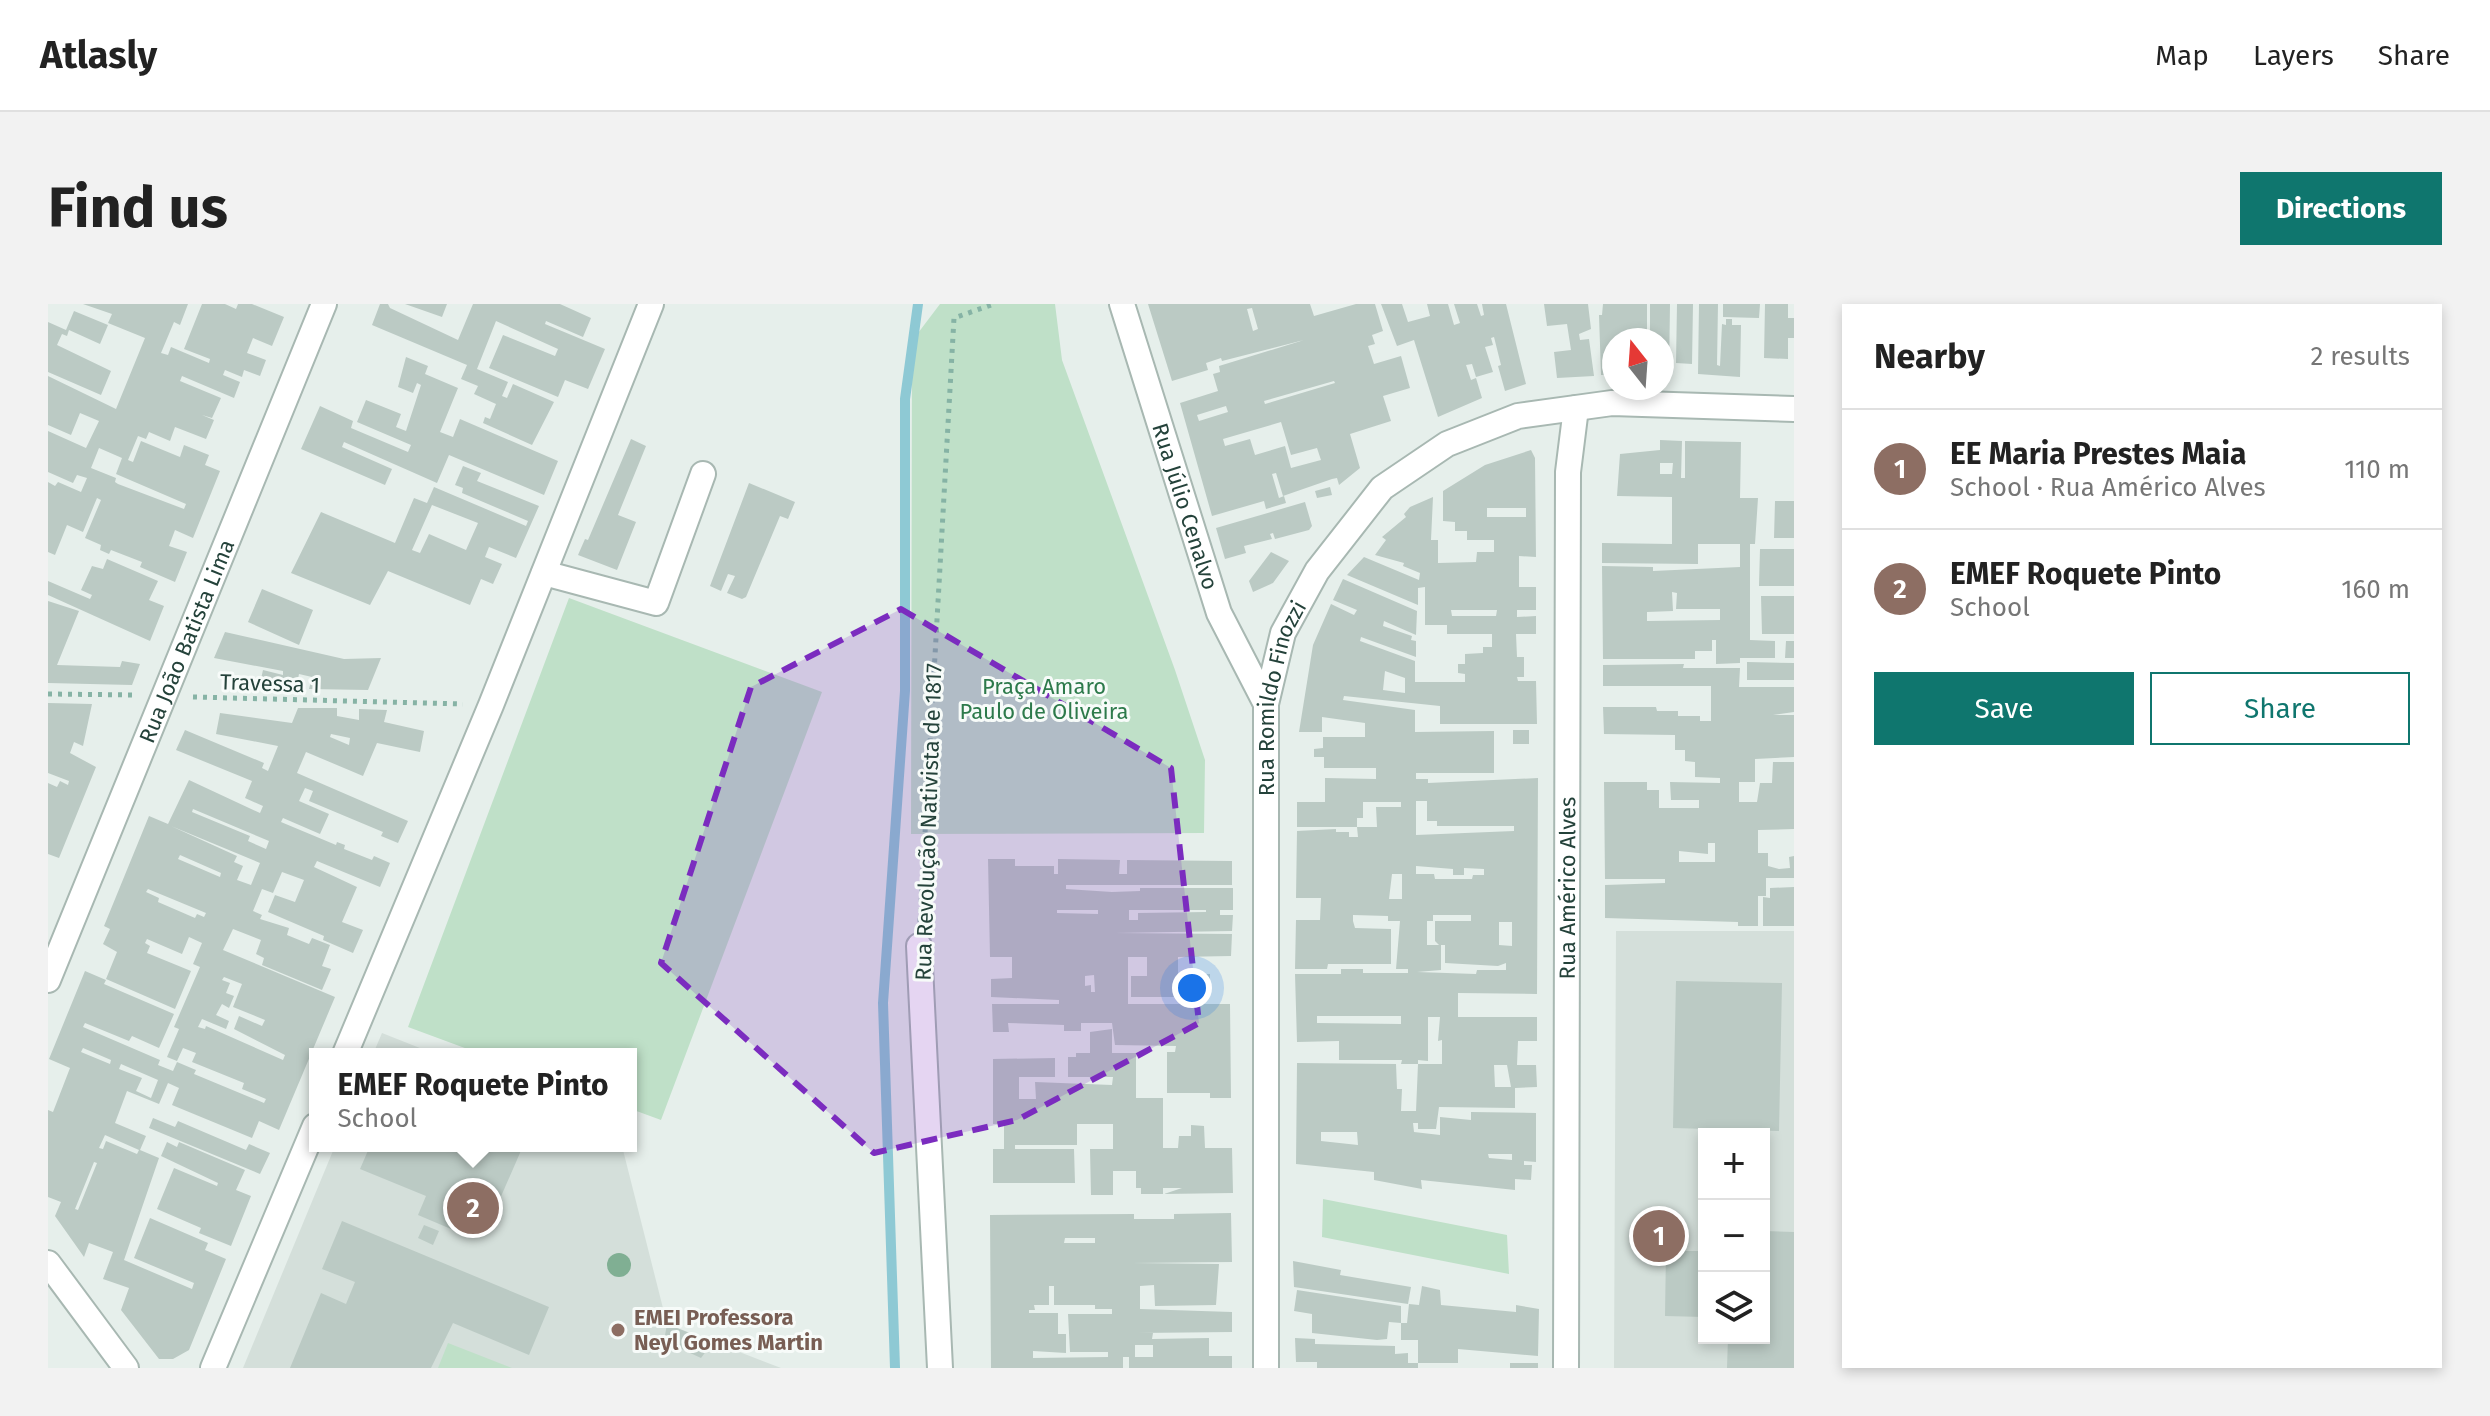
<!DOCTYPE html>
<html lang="en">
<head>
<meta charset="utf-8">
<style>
  body { margin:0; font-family:"Fira Sans",sans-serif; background:#f2f2f2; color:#222 }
  .controls { position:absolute; right:24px; bottom:24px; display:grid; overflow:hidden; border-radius:0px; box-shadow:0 4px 12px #0003 }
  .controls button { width:72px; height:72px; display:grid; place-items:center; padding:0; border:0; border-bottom:2px solid #e0e0e0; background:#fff; color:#222; font:40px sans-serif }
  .compass { position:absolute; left:1554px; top:24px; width:72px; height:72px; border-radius:50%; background:#fff; box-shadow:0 4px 12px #0003; rotate:343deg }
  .you { position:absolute; left:1144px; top:684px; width:28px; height:28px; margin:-20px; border:6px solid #fff; border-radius:50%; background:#1a73e8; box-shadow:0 0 0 12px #1a73e833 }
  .badge { display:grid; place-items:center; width:52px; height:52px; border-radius:50%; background:#0f766e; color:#fff; font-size:26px; font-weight:700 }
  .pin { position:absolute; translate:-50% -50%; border:4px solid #fff; box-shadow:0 2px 8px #0006 }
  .popup { position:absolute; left:261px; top:744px; width:328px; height:104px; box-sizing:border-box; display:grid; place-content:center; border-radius:0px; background:#fff; filter:drop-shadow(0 2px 6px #0005); font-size:26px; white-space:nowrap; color:#767676 }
  .popup b { font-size:30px; color:#222 }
  .popup::after { content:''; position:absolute; left:50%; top:100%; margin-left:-16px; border:16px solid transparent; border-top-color:#fff }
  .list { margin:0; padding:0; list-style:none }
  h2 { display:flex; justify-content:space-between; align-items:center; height:104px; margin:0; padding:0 32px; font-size:34px }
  h2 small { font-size:26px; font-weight:400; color:#767676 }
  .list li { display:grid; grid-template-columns:52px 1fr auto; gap:24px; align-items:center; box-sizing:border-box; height:120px; padding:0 32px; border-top:2px solid #e0e0e0 }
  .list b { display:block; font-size:30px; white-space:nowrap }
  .list p { margin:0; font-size:26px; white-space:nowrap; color:#767676 }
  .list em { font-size:26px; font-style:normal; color:#767676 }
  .actions { display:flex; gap:16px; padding:24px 32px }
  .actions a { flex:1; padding:18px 0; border:2px solid #0f766e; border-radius:0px; text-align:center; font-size:28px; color:#0f766e }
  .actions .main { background:#0f766e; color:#fff }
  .icon { flex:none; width:44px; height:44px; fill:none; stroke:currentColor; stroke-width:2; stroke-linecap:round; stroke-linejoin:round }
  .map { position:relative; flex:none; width:1746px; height:1064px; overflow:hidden; border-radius:0px }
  header { display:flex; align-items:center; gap:48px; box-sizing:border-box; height:112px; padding:0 40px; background:#fff; border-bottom:2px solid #e0e0e0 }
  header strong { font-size:38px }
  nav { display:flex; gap:44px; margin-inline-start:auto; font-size:28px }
  .intro { display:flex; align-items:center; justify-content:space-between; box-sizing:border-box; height:192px; padding:0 48px }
  h1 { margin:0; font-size:56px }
  .button { padding:20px 36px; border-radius:0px; background:#0f766e; color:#fff; font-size:28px; font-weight:700 }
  main { display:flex; gap:48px; padding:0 48px }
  aside { flex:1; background:#fff; border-radius:0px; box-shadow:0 4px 12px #0003 }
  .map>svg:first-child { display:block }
  .built { fill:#d4dfda; fill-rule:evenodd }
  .green { fill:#bfe0c8 }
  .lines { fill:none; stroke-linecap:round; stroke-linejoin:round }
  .stream { stroke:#8ec9d4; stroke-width:10 }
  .building { fill:#bbcac4; fill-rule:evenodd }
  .minor-casing { stroke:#a8b8b2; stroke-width:28 }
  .path { stroke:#86b3a5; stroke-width:5; stroke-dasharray:4 6; stroke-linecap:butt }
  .minor { stroke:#fff; stroke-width:24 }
  .tree { fill:#80af93 }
  .marked { fill:#7b2cbf; fill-opacity:0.2; stroke:#7b2cbf; stroke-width:6; stroke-dasharray:16 10; stroke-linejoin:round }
  .education-dot { fill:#8d6e63; stroke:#f7fbf9; stroke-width:3 }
  .labels { text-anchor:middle; stroke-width:6; stroke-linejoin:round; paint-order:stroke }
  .street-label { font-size:22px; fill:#24423a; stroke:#f7fbf9 }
  .park-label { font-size:22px; fill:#2d7a4b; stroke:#f7fbf9 }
  .education-label { font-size:22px; font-weight:bold; fill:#785e54; stroke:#f7fbf9; text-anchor:start }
</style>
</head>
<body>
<header>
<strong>Atlasly</strong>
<nav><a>Map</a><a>Layers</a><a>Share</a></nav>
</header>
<div class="intro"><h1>Find us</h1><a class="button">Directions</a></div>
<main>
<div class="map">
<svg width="1746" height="1064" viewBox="0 0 1746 1064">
  <rect width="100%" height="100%" fill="#e6efeb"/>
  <!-- built -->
  <path class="built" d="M1568,627H1746V1064H1566ZM1656,830H1716V1034H1656Z
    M334,729L387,750H325Z
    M287,842H574L619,1020L733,1064H195Z"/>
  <!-- green -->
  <path class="green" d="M892,0H1007L1014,56L1127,366L1157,456L1156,529L863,530L864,37Z
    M521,294L774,388L613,816L583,805V750H433L360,723Z
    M1275,895L1459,931L1461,970L1274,933Z
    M400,1039L464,1064H390Z"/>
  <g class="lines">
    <!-- stream -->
    <path class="stream" d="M847,1064L835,699L857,387V95L870,0"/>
  </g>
  <!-- building -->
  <path class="building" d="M35,0H140L132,21L126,18L113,49L120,51L123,43L161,59L162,55L136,45L154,0H177L188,5L190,0H204L236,13L224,42L205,34L199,49L218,56L212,72L196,66L194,73L177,66L175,71L192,78L186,94L134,72L132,77L173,94L164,114L154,111L166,116L158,135L127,123L122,137L101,128L98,135L90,132L80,156L85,158L93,137L132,153L136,141L161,151L157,161L172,167L145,234L127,226L121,242L139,248L127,278L92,263L94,258L63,246L61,250L52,246L53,241L37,234L53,196L49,194L35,228L19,221L7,251L0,248V178L7,182L10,178L33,188L39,174L29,171L25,179L0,168V127L38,144L51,117L32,109L23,131L0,121V72L68,105L97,34L60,19L64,10ZM51,144L74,154L68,170L138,200L136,205L70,180L67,178L68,174L43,164Z
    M332,0H340L342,4L410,36L425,0H512L543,14L535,33L498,17L497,20L557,45L540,85L517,76L510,93L441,64L455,31L507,52L510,45L448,17L429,65L460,78L454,92L459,94L465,80L506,98L484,141L435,119L437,113L442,115L448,100L426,90L430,82L413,75L419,61L324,21Z
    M357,0H399L394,13Z
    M1100,0H1262L1266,12L1308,0H1327L1335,27L1324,31L1327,40L1320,42L1326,60L1353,52L1362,84L1335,92L1343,117L1302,130L1312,164L1291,181L1289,174L1284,175L1235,192L1228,169L1224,170L1231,194L1236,192L1238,199L1218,205L1216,197L1164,212L1132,99L1170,87L1165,70L1172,68L1171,62L1256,36L1174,57L1173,54L1158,59L1160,66L1124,77ZM1204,4L1210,25L1205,27L1199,5ZM1286,77L1287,79L1217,100L1216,97ZM1178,102L1180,108L1151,117L1149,111ZM1233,118L1243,151L1269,144L1273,156L1243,164L1237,142L1207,151L1202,135L1177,142L1175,135Z
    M1333,0H1354L1360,18L1382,12L1379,0H1400L1406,21L1412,19L1406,0H1429L1433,12L1436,11L1434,0H1458L1478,80L1457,87L1450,62L1453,61L1446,33L1443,34L1445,41L1437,43L1445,68L1428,73L1424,60L1418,61L1423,76L1428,74L1434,94L1390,113L1366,36L1349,42Z
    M1496,0H1540L1543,25L1531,30L1532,36L1541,35L1546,72L1509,74L1506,48L1523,46L1519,20L1499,22Z
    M1555,0H1599V36H1566V71H1553L1551,11H1554Z
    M1602,0H1622L1621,70H1614V36H1602Z
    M1629,0H1645L1644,60L1628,59Z
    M1651,0H1670L1669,61L1672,62L1674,20L1678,21V15H1684V21H1693L1692,73L1650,70Z
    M1675,0H1712L1711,14L1675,13Z
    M1717,0H1740V14H1746V34H1740V55L1716,54Z
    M26,7L60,21L52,40L21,26L19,32L14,30L9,41L63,67L53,91L0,68V18L18,26Z
    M358,53L380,62L377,70L410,84L392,128L405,133L412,115L510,157L496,191L401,151L389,179L296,138L294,143L344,165L337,181L253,145L272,102L305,117L303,124L360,148L363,141L309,118L318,96L353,110L348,123L358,127L373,81L369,79L365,89L350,83Z
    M583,135L598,142L570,211L588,218L569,266L530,251L537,235L540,236Z
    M1612,136L1634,137L1633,174H1637V137L1693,138L1692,194H1710L1707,240H1702V336L1727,337V354H1692V359L1668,360V336H1664V347H1647V355H1555L1554,262L1605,263V267L1692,263V240H1650V260L1554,259V239L1624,240V193L1569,192L1572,150L1612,146ZM1612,159H1625L1624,170H1612ZM1624,288L1629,289L1628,305H1672V316L1599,317V308L1625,307Z
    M1483,146L1487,154L1488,253L1471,252V283H1488V306H1469V313L1488,312V330H1468L1469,353H1476V373H1469L1470,377H1488L1489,420H1392V402L1296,392L1295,396L1367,406V428L1446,427V469H1368V475H1380V479L1490,474L1489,690L1410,689V713H1489V737H1470L1469,761H1488L1489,783L1467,784V804L1391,803L1388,825H1370V819H1365L1366,828L1392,831V813L1423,816V808L1488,809V858L1476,857V861H1484L1483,876L1467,875V886L1373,876L1374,885L1326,876V868L1248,860L1249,759L1348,760L1349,785H1354L1353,807H1368L1370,760H1394V736L1390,737L1392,713H1380V757L1370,756V760H1353L1354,756H1291V737L1249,738L1247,670H1293V665H1315V669H1360V665H1348L1352,617H1340V612L1305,611V617L1307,624L1343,625V660H1280L1279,665H1247L1248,616H1272L1273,594H1248L1249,527L1288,525V528H1301V533H1310L1309,523H1329L1328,503H1353V498H1315V514H1309V523H1249V498H1277V474L1328,475V464H1276V453H1266V445L1275,444V433H1317V419L1274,413V428H1251L1265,341L1283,300L1306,311L1309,306L1285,296L1295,275L1369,307L1368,331L1336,317L1335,322L1364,332L1363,336L1368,337V353L1313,333L1312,337L1367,357V378H1417V370L1410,369V360H1417V350L1435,349V343H1444V330H1399V321H1377V283L1370,284V301L1299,271L1316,253L1371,276L1372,269L1355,262L1356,259L1327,251L1338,236L1334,233L1358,213L1356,210L1362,203L1385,193L1383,236H1390V259L1428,258L1429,248H1446V236H1419V227H1407V218L1395,217V187L1437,161ZM1439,204H1478V213H1439ZM1403,306H1449L1448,312H1404ZM1337,367L1357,374V389L1335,386ZM1368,497H1379V517H1389V522H1466V527L1368,531ZM1368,562L1405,565V571H1416V564L1436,565V571H1425L1424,575H1387L1386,570H1368ZM1344,570H1354V595H1341ZM1385,611H1423V617H1387V637L1391,641H1379V617H1385ZM1451,618H1464V642L1451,641ZM1393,641H1397V659L1450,662L1458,659V666H1429L1428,670L1369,668L1393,666ZM1269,712H1353V720L1269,719ZM1446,761H1459L1463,783H1447ZM1273,828H1309L1310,841L1273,837ZM1440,850H1464V856L1441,854Z
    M415,162L433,169L429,177L491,202L468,254L441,243L437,253L454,260L445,280L433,275L422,301L340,267L322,301L243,269L273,208L347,239L366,194L379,199L386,183L478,222L480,217L414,189L415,184L407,181ZM384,201L430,219L418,246L381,230L372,249L364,246Z
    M701,179L747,198L740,215L732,212L698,293L694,295L679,289L687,272L680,270L673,287L662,282Z
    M1282,183L1284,191L1269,194L1267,187Z
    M1727,197H1746V234H1726Z
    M1257,198L1264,222L1261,226L1227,235L1225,229L1222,230L1224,235L1196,242L1198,249L1177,255L1168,224Z
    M1712,245H1746V282H1711Z
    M1223,248L1241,257L1225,279L1205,288L1201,277Z
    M59,255L110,277L101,296L116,302L102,337L0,291V277L42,295L44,291L33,286L44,262L55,265Z
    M214,285L265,306L251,341L200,318Z
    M1713,292H1746V330H1714Z
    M0,297L31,307L9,361L72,363L74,357L92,360L84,381L0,379Z
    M177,328L296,355L333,354L320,386L261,385L264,373L251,370L248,385L211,384L215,366L235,371V367L166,354Z
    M1738,337H1746V354H1737Z
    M1699,358L1746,359V376H1699Z
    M1636,360L1635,364H1692L1691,383H1746V408L1725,411H1746V453L1707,455V478H1691V498H1709L1712,479H1724L1725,458H1746V525L1710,526V549H1720V562L1731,565L1742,564L1741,553L1746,552V574H1718V592H1710V622H1690V618L1557,614V581L1617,579V575H1557L1556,478H1599V486H1611V504H1651V496H1623L1622,478L1672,479V474L1647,473V458L1637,457V446H1627V431L1556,430L1555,403H1608L1609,407H1630V412H1652V417H1663V382H1555V361ZM1660,539H1667V558H1631V547L1660,550Z
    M0,399L44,400L35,442L26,438L22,449L48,463L11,554L0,550V479L9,483L12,477L20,481L21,477L0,469Z
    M250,404H289V412L311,416V405L339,406L336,418L376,427L372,448L329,439L315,472L258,448L249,469L360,517L350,539L333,532L335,528L261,497L265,487L257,484L251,497L281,510L272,530L235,514L233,518L288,541L289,538L297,541L296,545L324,556L326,552L342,559L332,583L269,557L266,563L309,583L294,618L315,626L305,649L275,636L276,632L220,608L227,591L247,598L256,576L234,568L225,589L214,585L205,607L214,611L212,615L241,624L239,631L261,640L264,634L282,641L274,662L283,665L274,686L214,661L216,654L208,650L213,636L185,625L175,646L287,693L231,826L211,817L204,834L124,801L131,784L120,779L111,800L79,787L67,819L98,832L92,846L111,854L76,956L144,985L146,979L86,954L102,914L160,939L157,946L178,955L141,1046L125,1055H111L73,1006L81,984L55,975L65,948L41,939L36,953L7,912L13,898L0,893V806L5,808L22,764L1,755L37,667L58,676L56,680L126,710L111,744L84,732L81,737L37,719L35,723L112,756L110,761L125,767L129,758L148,766L146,770L216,799L218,795L194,785L196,779L144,758L148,749L135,744L129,757L119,753L131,725L126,723L152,663L145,660L154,639L141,633L134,650L99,635L97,639L102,642L99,649L143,667L127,705L58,675L69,648L55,640L62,625L56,622L101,512L120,520L141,476L212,509L215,502L197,494L204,477L128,446L137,426L216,459L214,464L220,467L230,442L168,430L172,409L244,419ZM283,430L302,434L301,441L282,433ZM145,505L221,537L218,545L200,537L202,532L144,508ZM123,522L212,559L203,581L189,576L195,562L186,558L189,552ZM132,551L173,569L172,573L130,555ZM100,585L158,609L156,613L149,610L147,614L110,598L111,594L98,588ZM176,673L194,680L185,703L217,716L214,722L191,712L186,725L237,751L235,756L158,722L157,725L150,723L154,715L178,725L181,717L168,711L174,700L181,704L186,692L178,689L182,679L174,676ZM35,744L63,756L62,760L33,748ZM73,760L110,776L103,794L88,787L94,774L71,765ZM57,831L91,846L89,850L58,837L55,845L51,844ZM46,858L49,859L30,906L27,905Z
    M1465,426H1481V440H1465Z
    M940,555H967V562H1006V570H1010V555L1072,556L1071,570H1079V556L1184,557V581H1018V585L1064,588L1092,587V584H1185V606H1172V611H1185L1184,627L1068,629L1184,630L1183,652L1130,653V671L1162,670V693H1083V672H1099V653H1080V700H1182L1183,794H1162V789H1119V748H1127L1128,742L1067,741L1064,719H1033V727H1016V721L960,719L961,728H945L944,700H1011V696L943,693V675L964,674V653H942ZM1009,606H1050V610L1009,609ZM1081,606H1158V608L1090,609V616H1081ZM1046,671L1047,688H1043V681L1037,682V672Z
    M1746,583V622H1715V593L1722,594V584Z
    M1628,677L1734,679L1731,827L1625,824Z
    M1064,725V749H1088V794H1115V844H1130L1131,832H1143V821L1156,822L1157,844H1184L1185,889L1116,890L1134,884H1115V890H1093V884H1088V867H1065V891H1043L1042,845H1065V820H1029V841H967V845H1026L1027,879H945V845H956V820H945V755L1007,754V773H971V795H988L987,778L1064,781L1065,773H1020V753H1028V749H1042V728Z
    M105,814L127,823L130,817L198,846L201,840L222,849L212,870L101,824Z
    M119,838L129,843L131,838L197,866L188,886L203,892L183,942L151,929L153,924L109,905L126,864L169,882L170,879L113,852Z
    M322,842H475L441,920L412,909L403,925L370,911L378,892L312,865Z
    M1183,909L1184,958L1085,959L1171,960L1168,1001L1107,1002L1106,981L1092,982V1005L1184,1008V1028L1090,1029H1105L1104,1035L1161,1034V1052H1184V1064H1081V1053H1075V1064H943L942,911L1086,910V915H1126V910ZM1017,934H1047V939H1016ZM1001,982H1006V1001H1047V1005H1064V1010H1020L1022,1048H1060V1053L985,1054V1047L1018,1049V1030H1010V1009H981V1006H987L986,1001H1001ZM1087,1041H1105V1053H1087Z
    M294,917L501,1003L481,1051L405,1019L383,1064H242L273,989L298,1000L307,978L274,965Z
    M376,921L391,927L385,941L370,934Z
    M1716,927L1746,928V1064H1679L1680,1034H1716Z
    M1618,947H1656V1013L1617,1012Z
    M1245,957L1293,966L1292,971L1363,983L1360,1000L1246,983Z
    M1374,982L1392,986L1393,1001L1468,1008V1001L1491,1005L1490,1052L1410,1045V1059H1370V1036H1353V1019L1341,1018L1339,1035L1329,1036L1264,1029V1010L1246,1007L1249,986L1353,1002V1019H1359L1361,1000L1371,1001Z
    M619,1020L649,1032L665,1038L653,1054L616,1037Z
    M1247,1034L1267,1035V1040L1347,1042V1050L1360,1049V1059H1370V1064H1269V1058H1248Z
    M1462,1059H1490V1064H1462Z"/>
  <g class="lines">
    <defs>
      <g id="minor">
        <path id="s1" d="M1074,0L1171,309L1218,400"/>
        <path d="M496,269L608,299L655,170"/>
        <path d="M871,642L892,1064"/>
        <path id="s2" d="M0,676L276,0"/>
        <path d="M297,750L443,401L603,0"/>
        <path d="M0,959L78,1064"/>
        <path d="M165,1064L267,822"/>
        <path id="s3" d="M1218,1064V400L1235,329L1269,267L1334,184L1399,140L1470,112L1564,99L1746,105"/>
        <path id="s4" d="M1518,1064L1520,168L1528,104"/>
      </g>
    </defs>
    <!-- minor casing -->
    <use href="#minor" class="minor-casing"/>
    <!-- path -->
    <path class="path" d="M0,390L87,391
      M145,393L415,400
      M872,618L906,14L946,0"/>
    <!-- minor -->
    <use href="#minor" class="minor"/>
  </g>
  <!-- trees -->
  <circle class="tree" cx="571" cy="961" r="12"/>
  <!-- marked area -->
  <path class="marked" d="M853,305L1123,464L1151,719L969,816L826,849L613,659L703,383Z"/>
  <!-- markers -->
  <circle class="education-dot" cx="570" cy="1026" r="8"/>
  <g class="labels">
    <!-- street labels -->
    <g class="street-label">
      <text dy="8" stroke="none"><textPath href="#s1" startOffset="212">Rua Júlio Cenalvo</textPath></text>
      <text dy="8" stroke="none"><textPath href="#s2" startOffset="366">Rua João Batista Lima</textPath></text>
      <text transform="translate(222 379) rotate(2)" y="8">Travessa 1</text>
      <text dy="8" stroke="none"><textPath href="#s3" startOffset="672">Rua Romildo Finozzi</textPath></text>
      <text transform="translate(880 518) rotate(-88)" y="8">Rua Revolução Nativista de 1817</text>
      <text dy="8" stroke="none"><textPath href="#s4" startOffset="480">Rua Américo Alves</textPath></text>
    </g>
    <!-- park labels -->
    <g class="park-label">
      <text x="996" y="390">Praça Amaro<tspan x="996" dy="25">Paulo de Oliveira</tspan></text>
    </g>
    <!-- education labels -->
    <g class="education-label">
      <text x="586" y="1021">EMEI Professora<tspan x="586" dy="25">Neyl Gomes Martin</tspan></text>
    </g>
  </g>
</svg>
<div class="controls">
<button>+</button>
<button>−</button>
<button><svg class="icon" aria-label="layers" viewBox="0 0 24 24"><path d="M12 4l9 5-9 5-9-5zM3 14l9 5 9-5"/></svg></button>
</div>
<svg class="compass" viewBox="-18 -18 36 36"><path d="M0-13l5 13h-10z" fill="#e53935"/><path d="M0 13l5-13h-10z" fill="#767676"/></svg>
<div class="you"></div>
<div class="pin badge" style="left:1611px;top:932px;background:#8d6e63">1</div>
<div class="pin badge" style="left:425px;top:904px;background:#8d6e63">2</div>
<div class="popup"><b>EMEF Roquete Pinto</b>School</div>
</div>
<aside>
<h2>Nearby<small>2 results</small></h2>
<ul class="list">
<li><span class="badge" style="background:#8d6e63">1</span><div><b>EE Maria Prestes Maia</b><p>School · Rua Américo Alves</p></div><em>110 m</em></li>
<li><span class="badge" style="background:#8d6e63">2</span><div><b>EMEF Roquete Pinto</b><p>School</p></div><em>160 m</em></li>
</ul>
<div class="actions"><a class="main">Save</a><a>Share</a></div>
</aside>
</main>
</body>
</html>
